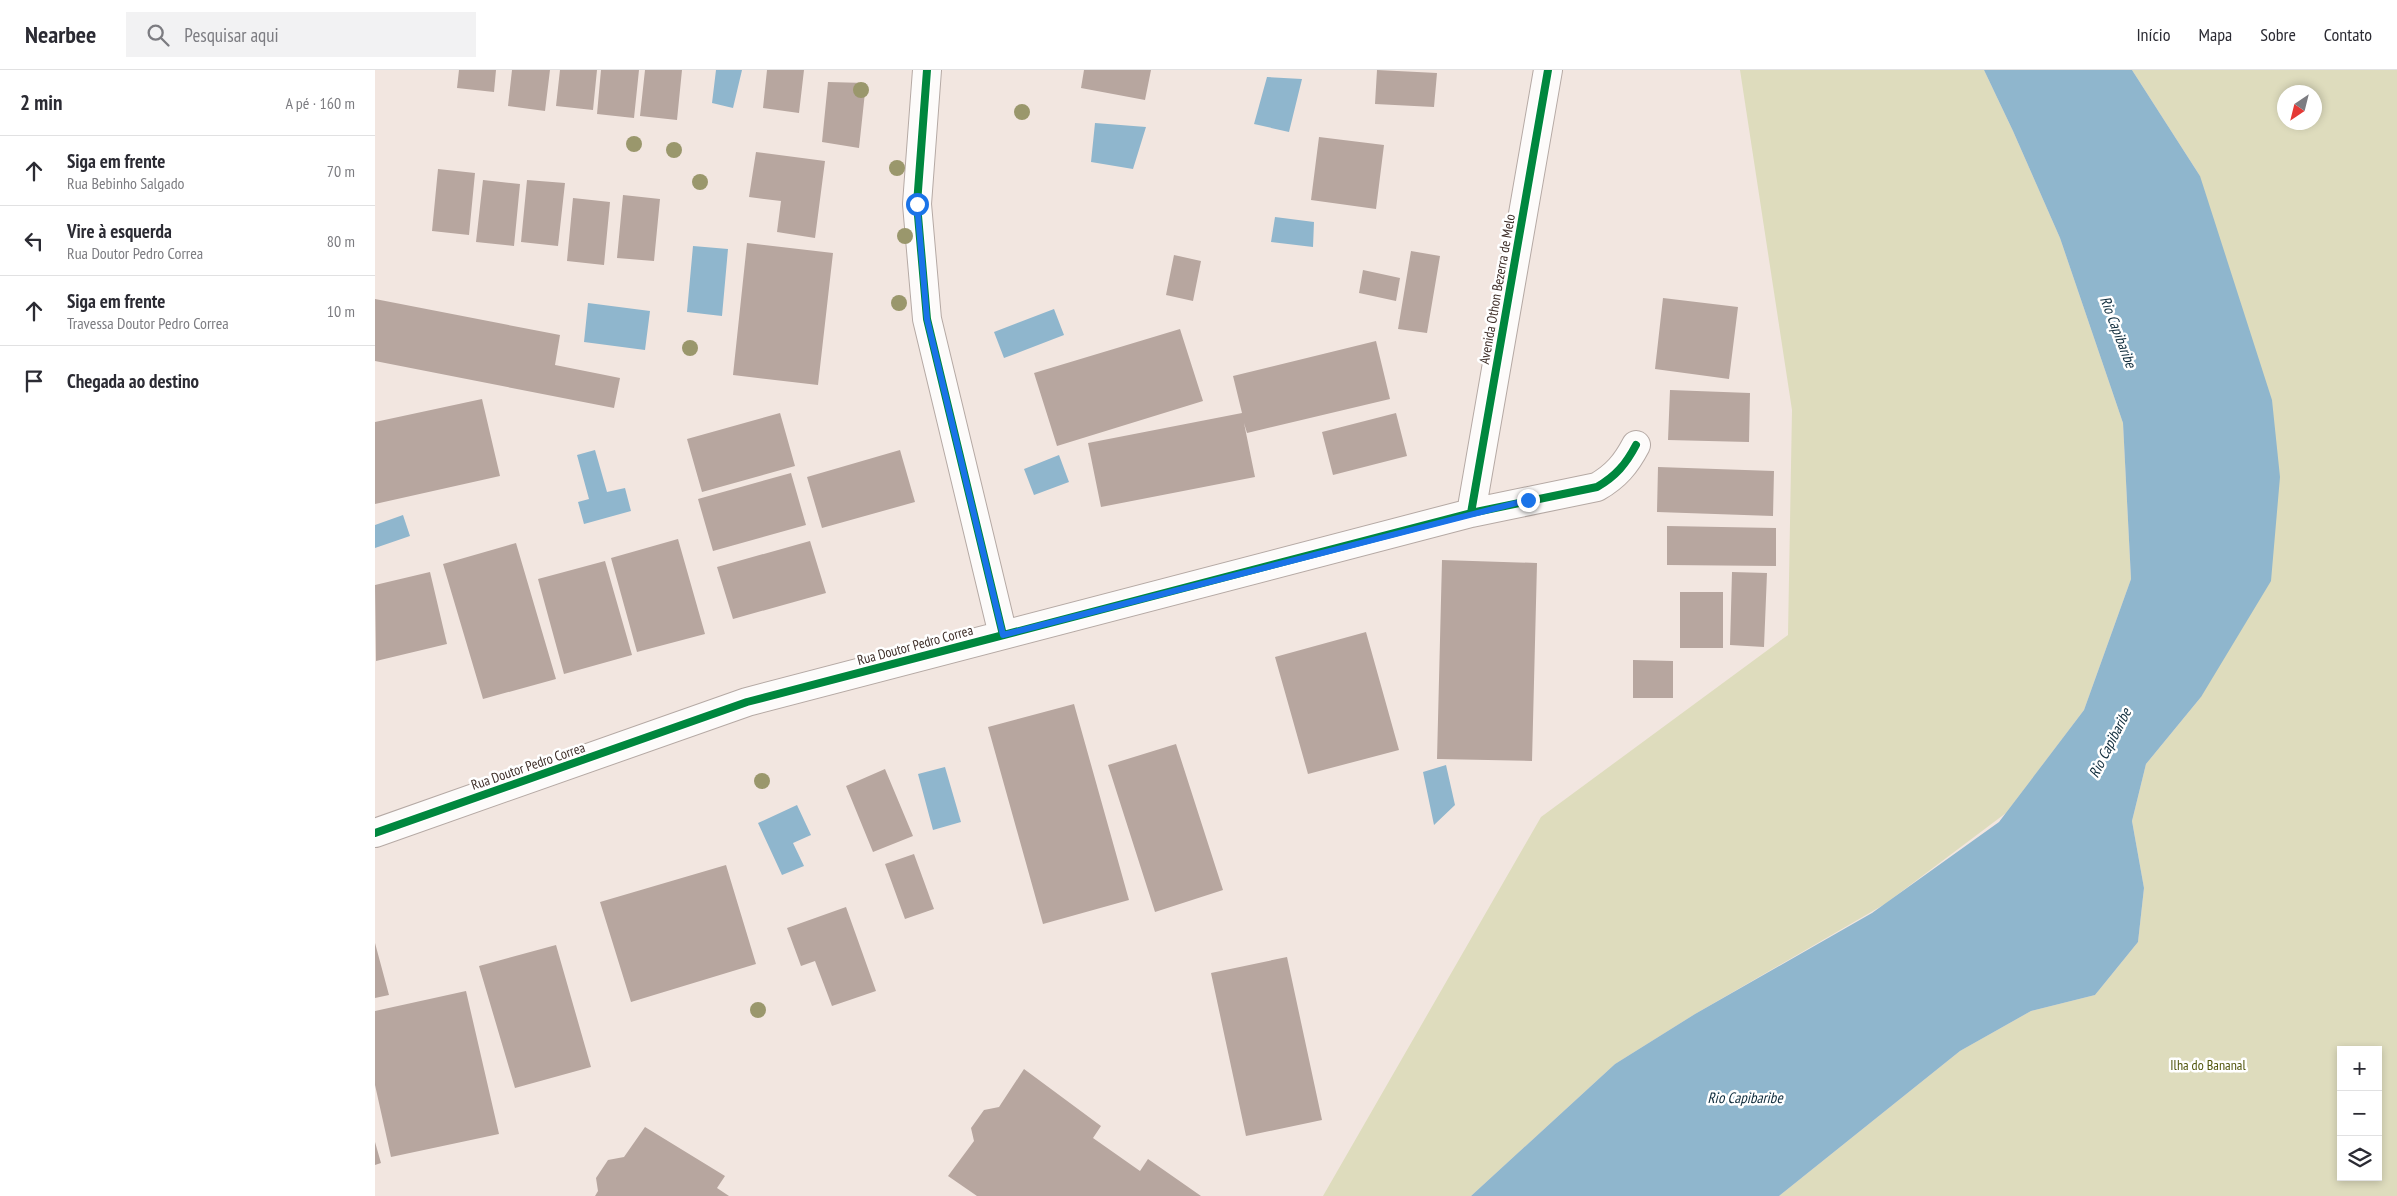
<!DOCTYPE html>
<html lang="pt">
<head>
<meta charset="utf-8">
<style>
  body { margin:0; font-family:"PT Sans Narrow",sans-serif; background:#f2f2f3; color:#2b2b33 }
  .controls { position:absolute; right:15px; bottom:15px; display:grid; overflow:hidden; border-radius:0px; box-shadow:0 2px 8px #0003 }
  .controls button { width:45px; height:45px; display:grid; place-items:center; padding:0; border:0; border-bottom:1px solid #e1e1e2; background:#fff; color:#2b2b33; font:25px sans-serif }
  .compass { position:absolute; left:1902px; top:15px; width:45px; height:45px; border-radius:50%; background:#fff; box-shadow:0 2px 8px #0003; rotate:215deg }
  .stop { position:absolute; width:15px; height:15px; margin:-11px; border:4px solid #1a73e8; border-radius:50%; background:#fff }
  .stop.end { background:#1a73e8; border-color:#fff; box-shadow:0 1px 5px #0008 }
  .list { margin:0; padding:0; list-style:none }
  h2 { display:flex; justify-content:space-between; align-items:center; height:65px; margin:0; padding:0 20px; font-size:21px }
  h2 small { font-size:16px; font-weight:400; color:#7c7c81 }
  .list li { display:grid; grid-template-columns:32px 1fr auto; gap:15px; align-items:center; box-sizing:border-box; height:70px; padding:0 20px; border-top:1px solid #e1e1e2 }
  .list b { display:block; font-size:19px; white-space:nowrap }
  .list p { margin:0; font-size:16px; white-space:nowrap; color:#7c7c81 }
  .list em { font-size:16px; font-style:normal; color:#7c7c81 }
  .icon { flex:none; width:28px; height:28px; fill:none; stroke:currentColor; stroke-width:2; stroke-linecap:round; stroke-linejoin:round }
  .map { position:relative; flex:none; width:2022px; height:1126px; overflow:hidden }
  header { display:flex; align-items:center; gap:30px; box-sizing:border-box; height:70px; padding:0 25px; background:#fff; border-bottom:1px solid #e1e1e2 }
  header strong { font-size:24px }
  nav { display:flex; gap:28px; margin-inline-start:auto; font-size:18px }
  .search { width:350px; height:45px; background:#f2f2f3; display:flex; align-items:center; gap:12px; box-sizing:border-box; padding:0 18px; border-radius:0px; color:#7c7c81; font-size:19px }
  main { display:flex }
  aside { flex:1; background:#fff }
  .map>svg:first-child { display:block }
  .green { fill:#dedcbd; fill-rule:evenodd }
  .water { fill:#8fb6cd }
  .building { fill:#b7a69f }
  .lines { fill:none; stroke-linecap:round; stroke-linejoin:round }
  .minor-casing { stroke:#b5a9a4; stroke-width:30 }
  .minor { stroke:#fdfbfa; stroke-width:28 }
  .cycleway-casing { stroke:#fff; stroke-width:11 }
  .cycleway { stroke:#00873e; stroke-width:8 }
  .tree { fill:#9a976c }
  .route { stroke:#1a73e8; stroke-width:6 }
  .labels { text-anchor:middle; stroke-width:5; stroke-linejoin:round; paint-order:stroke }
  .street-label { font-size:14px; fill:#3f2f29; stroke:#fff }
  .park-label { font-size:14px; fill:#52560d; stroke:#fff }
  .water-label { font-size:15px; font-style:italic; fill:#0f2c3c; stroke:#fff }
</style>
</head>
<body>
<header>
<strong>Nearbee</strong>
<div class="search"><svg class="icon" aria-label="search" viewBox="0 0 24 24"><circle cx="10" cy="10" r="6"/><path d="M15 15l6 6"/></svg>Pesquisar aqui</div>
<nav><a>Início</a><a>Mapa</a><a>Sobre</a><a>Contato</a></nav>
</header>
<main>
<aside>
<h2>2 min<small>A pé · 160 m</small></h2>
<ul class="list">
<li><svg class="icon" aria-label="ahead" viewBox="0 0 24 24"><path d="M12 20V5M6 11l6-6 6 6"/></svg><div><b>Siga em frente</b><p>Rua Bebinho Salgado</p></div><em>70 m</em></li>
<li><svg class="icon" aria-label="left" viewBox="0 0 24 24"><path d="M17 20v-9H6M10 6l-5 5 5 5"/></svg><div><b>Vire à esquerda</b><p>Rua Doutor Pedro Correa</p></div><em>80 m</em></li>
<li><svg class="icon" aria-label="ahead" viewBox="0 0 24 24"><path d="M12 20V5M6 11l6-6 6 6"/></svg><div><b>Siga em frente</b><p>Travessa Doutor Pedro Correa</p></div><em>10 m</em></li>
<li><svg class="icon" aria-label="arrive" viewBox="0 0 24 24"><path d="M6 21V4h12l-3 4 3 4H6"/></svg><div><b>Chegada ao destino</b></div></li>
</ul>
</aside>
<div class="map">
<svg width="2022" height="1126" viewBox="0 0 2022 1126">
  <rect width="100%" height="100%" fill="#f2e6e0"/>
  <!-- green -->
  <path class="green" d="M1365,0H1609L1638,61L1685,168L1748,353L1756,509L1709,640L1631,743L1510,834L1320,944L1240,994L1096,1126H948L1166,747L1413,565L1417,340Z
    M1757,0H2022V1126H1404L1585,981L1656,941L1720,925L1763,872L1769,818L1757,751L1771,694L1826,627L1825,106ZM1910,22H1940V52H1910ZM1966,980H2003V1107H1966Z"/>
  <!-- water -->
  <path class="water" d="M341,0H367L358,38L337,33Z
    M1609,0H1757L1825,106L1897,330L1905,407L1896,511L1826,627L1771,694L1757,751L1769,818L1763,872L1720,925L1656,941L1585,981L1404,1126H1096L1240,994L1320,944L1497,843L1624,752L1709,640L1756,509L1748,353L1685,168L1638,61Z
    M892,7L927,9L914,62L879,54Z
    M720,53L771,57L758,99L716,92Z
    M900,147L939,152L938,177L896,172Z
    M318,176L353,179L347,246L312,242Z
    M213,233L275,241L270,280L209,272Z
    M679,239L689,265L629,288L619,262Z
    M220,380L232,422L250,418L256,441L209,454L203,432L214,429L202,385Z
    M684,385L694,412L659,425L649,399Z
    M28,445L35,466L0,478V455Z
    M1071,695L1080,735L1059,755L1048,702Z
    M570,697L586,752L558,760L543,704Z
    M422,735L436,765L418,773L429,796L407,805L383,753Z"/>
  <!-- building -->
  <path class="building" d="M84,0H121L119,22L82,18Z
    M137,0H175L170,41L133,36Z
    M185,0H222L218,40L181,36Z
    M226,0H264L259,48L222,44Z
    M270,0H307L302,50L265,46Z
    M392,0H429L424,43L388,38Z
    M709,0H776L770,30L706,18Z
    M1002,0L1062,3L1059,37L1000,34Z
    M453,12L491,13L484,78L447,72Z
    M944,67L1009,75L1001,139L936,130Z
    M381,82L450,91L440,168L402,162L406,131L374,127Z
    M63,99L100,103L94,165L57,161Z
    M108,110L145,114L139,176L101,172Z
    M152,110L190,113L183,176L146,172Z
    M248,125L285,129L279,191L242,188Z
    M198,128L235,132L229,195L192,191Z
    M372,173L458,183L443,315L358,305Z
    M1036,181L1065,186L1052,263L1023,259Z
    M799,185L826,191L818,231L791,225Z
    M988,200L1025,208L1021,231L984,223Z
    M1288,228L1363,237L1354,309L1280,299Z
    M0,229L185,265L180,295L245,308L239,338L0,291Z
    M805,259L828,331L682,376L659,303Z
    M1001,271L1015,329L872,363L869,353L880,407L726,437L713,373L867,343L858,306Z
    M1295,320L1375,323L1374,372L1293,370Z
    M107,329L125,406L0,434V352Z
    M405,343L420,396L327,422L312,369Z
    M1021,343L1032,386L958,405L947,362Z
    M525,380L540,432L447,458L432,407Z
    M1283,397L1399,401L1398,446L1282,442Z
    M416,403L431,455L338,481L323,429Z
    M1292,456L1401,458V496L1292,495Z
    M303,469L330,564L262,582L236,488Z
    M435,471L451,523L358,549L342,497Z
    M141,473L181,609L108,629L68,494Z
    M1067,490L1162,493L1157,691L1062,689Z
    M230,491L257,585L189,604L163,509Z
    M55,502L72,574L1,591L0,515Z
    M1357,502L1392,503L1389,577L1355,575Z
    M1305,522H1348V578H1305Z
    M991,562L1024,680L933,704L900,587Z
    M1258,590L1298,591V628H1258Z
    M699,634L754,830L668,854L613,657Z
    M801,674L848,820L780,842L733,695Z
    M510,699L538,766L498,782L471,716Z
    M539,784L559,839L530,849L510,794Z
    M351,795L381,894L256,932L225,832Z
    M471,837L501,921L457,936L440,891L426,896L412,858Z
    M0,873L14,925L0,928Z
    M181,875L216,997L140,1018L104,896Z
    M912,887L947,1050L871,1066L836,903Z
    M91,921L124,1064L16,1087L0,1015V941Z
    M649,999L726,1056L718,1068L765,1101L773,1089L826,1126H602L573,1106L599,1071L596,1058L609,1040L624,1037Z
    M270,1057L350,1106L342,1118L354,1126H220L223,1121L221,1108L233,1090L249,1087Z
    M0,1072L6,1093L0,1095Z"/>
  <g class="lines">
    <defs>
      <path id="minor" d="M552,0L542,134L552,249L628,565
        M1096,443L1173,0
        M0,763L372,632L1096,443L1222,417C1241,406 1251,394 1261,375"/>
    </defs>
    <!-- minor casing -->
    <use href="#minor" class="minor-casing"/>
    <!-- minor -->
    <use href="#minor" class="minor"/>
    <defs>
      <path id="cycleway" d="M552,0L542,134L552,249L628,565
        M1096,443L1173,0
        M0,763L372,632L1096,443L1222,417C1241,406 1251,394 1261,375"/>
    </defs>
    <!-- cycleway casing -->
    <use href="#cycleway" class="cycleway-casing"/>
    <!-- cycleway -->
    <use href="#cycleway" class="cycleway"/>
  </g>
  <!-- trees -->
  <g class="tree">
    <circle cx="486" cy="20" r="8"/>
    <circle cx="647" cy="42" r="8"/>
    <circle cx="259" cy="74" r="8"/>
    <circle cx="299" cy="80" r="8"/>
    <circle cx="522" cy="98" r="8"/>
    <circle cx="325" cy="112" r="8"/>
    <circle cx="530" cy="166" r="8"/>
    <circle cx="524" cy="233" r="8"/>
    <circle cx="315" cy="278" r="8"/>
    <circle cx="387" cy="711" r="8"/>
    <circle cx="383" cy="940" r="8"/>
  </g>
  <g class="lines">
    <!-- route -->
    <path class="route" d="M542,134L552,249L628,565L1153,430"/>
  </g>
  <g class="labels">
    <!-- street labels -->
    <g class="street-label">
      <text transform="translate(1122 219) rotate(-80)" y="5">Avenida Othon Bezerra de Melo</text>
      <text transform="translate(540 575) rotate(-15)" y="5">Rua Doutor Pedro Correa</text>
      <text transform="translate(153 696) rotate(-19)" y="5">Rua Doutor Pedro Correa</text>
    </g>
    <!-- park labels -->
    <g class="park-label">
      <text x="1833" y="1000">Ilha do Bananal</text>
    </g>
    <!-- water labels -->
    <g class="water-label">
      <text transform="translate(1743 262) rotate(69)" y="5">Rio Capibaribe</text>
      <text transform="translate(1735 673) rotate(-63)" y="5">Rio Capibaribe</text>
      <text x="1370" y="1033">Rio Capibaribe</text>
    </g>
  </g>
</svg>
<div class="controls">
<button>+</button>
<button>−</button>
<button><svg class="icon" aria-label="layers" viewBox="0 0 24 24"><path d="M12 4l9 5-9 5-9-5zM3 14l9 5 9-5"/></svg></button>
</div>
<svg class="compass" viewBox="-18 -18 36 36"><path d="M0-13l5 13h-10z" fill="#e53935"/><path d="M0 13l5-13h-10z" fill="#7c7c81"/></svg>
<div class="stop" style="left:542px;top:134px"></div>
<div class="stop end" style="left:1153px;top:430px"></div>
</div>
</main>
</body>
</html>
